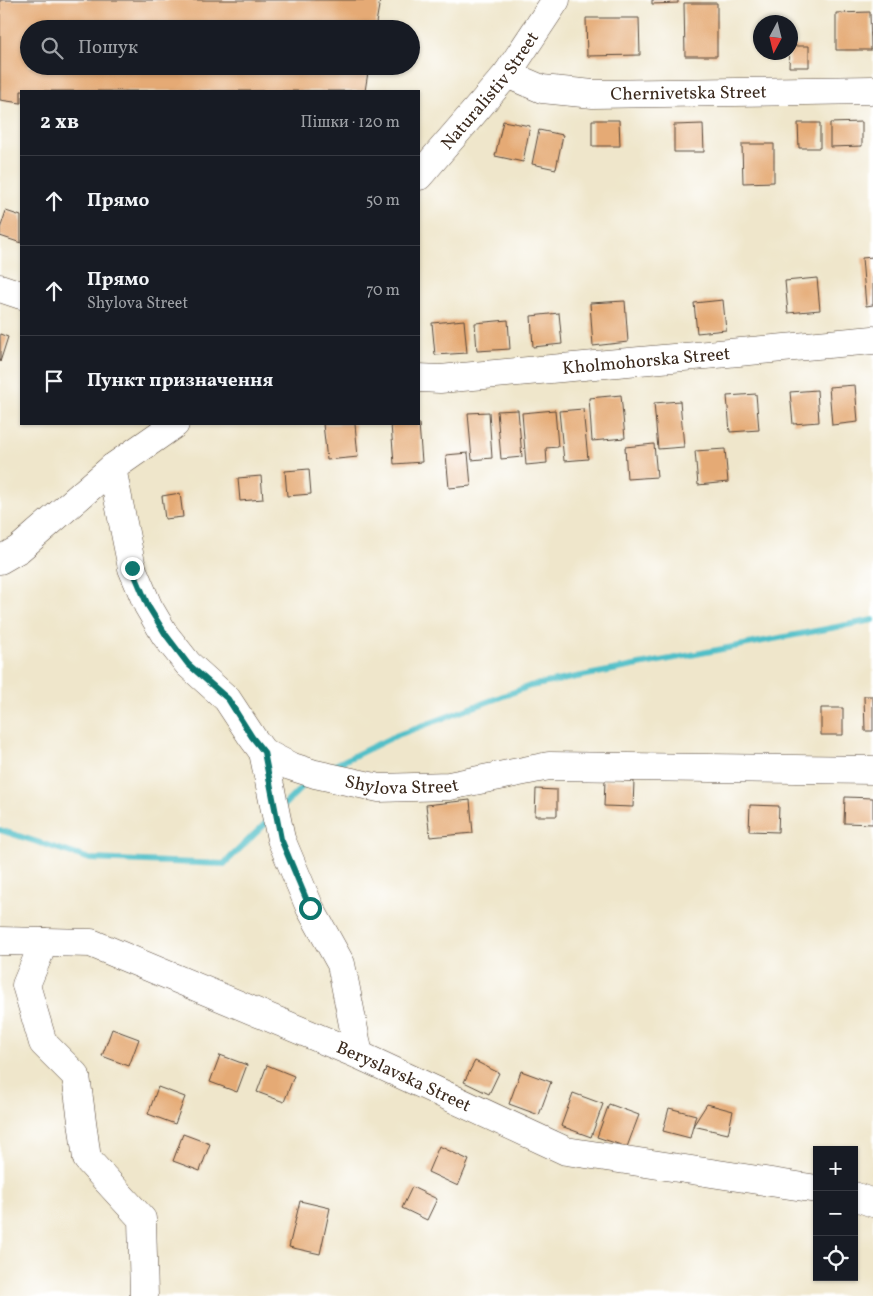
<!DOCTYPE html>
<html lang="uk">
<head>
<meta charset="utf-8">
<style>
  body { margin:0; font-family:Vollkorn,serif; background:#20242c; color:#f1f3f6 }
  .controls { position:absolute; right:15px; bottom:15px; display:grid; overflow:hidden; border-radius:0px; box-shadow:0 1px 4px #0004 }
  .controls button { width:45px; height:45px; display:grid; place-items:center; padding:0; border:0; border-bottom:1px solid #363941; background:#171b24; color:#f1f3f6; font:25px sans-serif }
  .compass { position:absolute; left:753px; top:15px; width:45px; height:45px; border-radius:50%; background:#171b24; box-shadow:0 1px 4px #0004; rotate:187deg }
  .stop { position:absolute; width:15px; height:15px; margin:-11px; border:4px solid #0f766e; border-radius:50%; background:#fff }
  .stop.end { background:#0f766e; border-color:#fff; box-shadow:0 1px 5px #0008 }
  .list { margin:0; padding:0; list-style:none }
  h2 { display:flex; justify-content:space-between; align-items:center; height:65px; margin:0; padding:0 20px; font-size:21px }
  h2 small { font-size:16px; font-weight:400; color:#9ea1a6 }
  .list li { display:grid; grid-template-columns:32px 1fr auto; gap:15px; align-items:center; box-sizing:border-box; height:90px; padding:0 20px; border-top:1px solid #363941 }
  .list b { display:block; font-size:19px; white-space:nowrap }
  .list p { margin:0; font-size:16px; white-space:nowrap; color:#9ea1a6 }
  .list em { font-size:16px; font-style:normal; color:#9ea1a6 }
  .icon { flex:none; width:28px; height:28px; fill:none; stroke:currentColor; stroke-width:2; stroke-linecap:round; stroke-linejoin:round }
  .map { position:relative; flex:none; width:873px; height:1296px; overflow:hidden }
  .search { position:absolute; background:#171b24; box-shadow:0 1px 4px #0004; left:20px; top:20px; width:400px; height:55px; display:flex; align-items:center; gap:12px; box-sizing:border-box; padding:0 18px; border-radius:28px; color:#9ea1a6; font-size:19px }
  .panel { position:absolute; background:#171b24; box-shadow:0 1px 4px #0004; left:20px; top:90px; width:400px; height:335px; border-radius:0px }
  .map>svg:first-child { display:block }
  .lines { fill:none; stroke-linecap:round; stroke-linejoin:round }
  .stream { stroke:#51bfc8; stroke-width:6 }
  .building { fill:#e5aa74 }
  .minor-casing { stroke:#564638; stroke-width:29 }
  .minor { stroke:#fff; stroke-width:28 }
  .route { stroke:#0f766e; stroke-width:6 }
  .labels { text-anchor:middle; stroke-width:4; stroke-linejoin:round; paint-order:stroke }
  .street-label { font-size:18px; fill:#3b2a1e; stroke:#fff }
</style>
</head>
<body>
<div class="map">
<svg width="873" height="1296" viewBox="0 0 873 1296">
  <rect width="100%" height="100%" fill="#fff"/>
  <filter id="ink" filterUnits="userSpaceOnUse"><feTurbulence type="fractalNoise" baseFrequency=".02" numOctaves="2"/><feDisplacementMap in="SourceGraphic" scale="10" xChannelSelector="R" yChannelSelector="G"/><feConvolveMatrix kernelMatrix="1 2 1 2 8 2 1 2 1" color-interpolation-filters="sRGB"/></filter>
  <filter id="wash" filterUnits="userSpaceOnUse"><feTurbulence type="fractalNoise" baseFrequency=".0096" numOctaves="4" result="noise"/><feDisplacementMap in="SourceGraphic" scale="20" xChannelSelector="R" yChannelSelector="G"/><feGaussianBlur stdDeviation="1.12" result="paint"/><feColorMatrix in="noise" values="0 0 0 0 0 0 0 0 0 0 0 0 0 0 0 0 0 1.4 0 .05"/><feComposite in="paint" operator="in"/></filter>
  <g filter="url(#wash)">
    <rect width="100%" height="100%" fill="#efe6cb"/>
    <g class="lines">
      <!-- stream -->
      <path class="stream" d="M329,768L395,736L530,686L873,620
        M282,807L310,779
        M0,830L90,859L224,864L269,820"/>
    </g>
    <g id="blocks">
      <!-- building -->
      <path class="building" d="M0,0H380L375,29H29V66H369L365,91H21V103L0,100Z
        M652,0H678V3L652,4Z
        M684,3H717V56H685Z
        M870,12L871,50H836V13Z
        M586,18H639L640,55L587,56Z
        M790,46H809V67H789Z
        M592,120H619L620,146H592Z
        M503,121L530,126L523,162L495,156Z
        M862,122V146L830,147V123Z
        M798,123H820V148H799Z
        M703,124L704,152H674V125Z
        M539,130L563,135L556,169L532,164Z
        M742,144H774V182L743,183Z
        M6,211L21,216V243L0,236V229Z
        M873,257V305L866,306L862,258Z
        M817,278L820,310L788,313L785,281Z
        M723,300L726,330L697,333L694,303Z
        M625,301L628,342L593,346L590,303Z
        M559,313L562,344L533,347L531,316Z
        M464,320L467,353L435,355L432,323Z
        M508,320L510,349L477,351L475,323Z
        M0,334L8,337L0,362Z
        M855,385L858,422L832,425L829,387Z
        M817,390L819,422L793,424L790,392Z
        M756,394L759,430L730,432L727,396Z
        M621,395L625,438L592,441L589,398Z
        M680,401L684,447L658,449L654,403Z
        M583,409L588,459L564,461L559,411Z
        M518,410L522,457L501,459L497,411Z
        M555,410L558,447L546,448L547,463L526,465L522,413Z
        M489,412L492,458L472,460L468,413Z
        M323,424H355L358,457L327,460Z
        M391,424H419L422,462L394,464Z
        M654,444L657,477L627,479L625,447Z
        M725,449L728,482L698,485L695,451Z
        M468,453L471,486L449,488L446,455Z
        M309,469L311,494L287,496L285,471Z
        M261,476L263,499L240,501L238,478Z
        M180,493L183,517L165,519L162,496Z
        M864,696H873V731H865Z
        M821,708H843V735H821Z
        M605,780L634,781L633,807L604,806Z
        M536,789L557,790V816H535Z
        M845,797L873,798V824L844,823Z
        M470,800L473,833L430,837L426,805Z
        M750,805L779,806L778,832L749,831Z
        M112,1029L139,1039L129,1066L102,1056Z
        M220,1055L247,1065L237,1092L210,1082Z
        M475,1061L499,1073L489,1094L464,1082Z
        M267,1065L294,1076L284,1102L257,1092Z
        M521,1071L551,1082L539,1115L509,1104Z
        M158,1087L185,1097L175,1124L148,1114Z
        M573,1093L603,1104L591,1137L561,1126Z
        M609,1104L639,1115L627,1147L597,1137Z
        M707,1104L733,1111L728,1134L693,1126L690,1138L663,1131L669,1108L696,1115L693,1126Z
        M183,1134L210,1144L200,1171L173,1161Z
        M439,1146L469,1160L458,1186L428,1172Z
        M412,1187L437,1199L427,1220L402,1208Z
        M300,1201L330,1208L320,1254L289,1247Z"/>
    </g>
  </g>
  <g filter="url(#ink)">
    <use href="#blocks" fill-opacity="0" stroke="#564638" stroke-width="1"/>
    <g class="lines">
      <defs>
        <g id="minor">
          <path id="s1" d="M507,74L542,89L593,94L873,90"/>
          <path id="s2" d="M419,176L507,74L556,0"/>
          <path d="M0,288L21,295"/>
          <path id="s3" d="M419,378L440,379L873,340"/>
          <path id="s4" d="M112,468L132,568L148,606L165,635L188,664L227,699L252,737L263,752L290,766L315,774L379,788L449,786L549,766L873,770"/>
          <path d="M0,560L19,549L112,468L175,424"/>
          <path d="M263,752L281,839L310,908L341,964L359,1055"/>
          <path id="s5" d="M0,941L91,943L359,1055L566,1151L817,1189"/>
          <path d="M44,942L26,985L43,1043L76,1076L87,1159L142,1219L144,1296"/>
          <path d="M854,1196L873,1203"/>
        </g>
      </defs>
      <!-- minor casing -->
      <use href="#minor" class="minor-casing"/>
      <!-- minor -->
      <use href="#minor" class="minor"/>
    </g>
  </g>
  <g class="lines" filter="url(#ink)">
    <!-- route -->
    <path class="route" d="M132,568L148,606L166,635L188,664L228,699L252,737L264,752L281,839L310,908"/>
  </g>
  <g class="labels">
    <!-- street labels -->
    <g class="street-label">
      <text dy="6" stroke="none"><textPath href="#s2" startOffset="111">Naturalistiv Street</textPath></text>
      <text dy="6" stroke="none"><textPath href="#s1" startOffset="185">Chernivetska Street</textPath></text>
      <text dy="6" stroke="none"><textPath href="#s3" startOffset="228">Kholmohorska Street</textPath></text>
      <text dy="6" stroke="none"><textPath href="#s4" startOffset="475">Shylova Street</textPath></text>
      <text dy="6" stroke="none"><textPath href="#s5" startOffset="431">Beryslavska Street</textPath></text>
    </g>
  </g>
</svg>
<div class="controls">
<button>+</button>
<button>−</button>
<button><svg class="icon" aria-label="locate" viewBox="0 0 24 24"><circle cx="12" cy="12" r="6"/><path d="M12 2v4M12 18v4M2 12h4M18 12h4"/></svg></button>
</div>
<svg class="compass" viewBox="-18 -18 36 36"><path d="M0-13l5 13h-10z" fill="#e53935"/><path d="M0 13l5-13h-10z" fill="#9ea1a6"/></svg>
<div class="stop" style="left:310px;top:908px"></div>
<div class="stop end" style="left:132px;top:568px"></div>
<div class="search"><svg class="icon" aria-label="search" viewBox="0 0 24 24"><circle cx="10" cy="10" r="6"/><path d="M15 15l6 6"/></svg>Пошук</div>
<section class="panel">
<h2>2 хв<small>Пішки · 120 m</small></h2>
<ul class="list">
<li><svg class="icon" aria-label="ahead" viewBox="0 0 24 24"><path d="M12 20V5M6 11l6-6 6 6"/></svg><div><b>Прямо</b></div><em>50 m</em></li>
<li><svg class="icon" aria-label="ahead" viewBox="0 0 24 24"><path d="M12 20V5M6 11l6-6 6 6"/></svg><div><b>Прямо</b><p>Shylova Street</p></div><em>70 m</em></li>
<li><svg class="icon" aria-label="arrive" viewBox="0 0 24 24"><path d="M6 21V4h12l-3 4 3 4H6"/></svg><div><b>Пункт призначення</b></div></li>
</ul>
</section>
</div>
</body>
</html>
